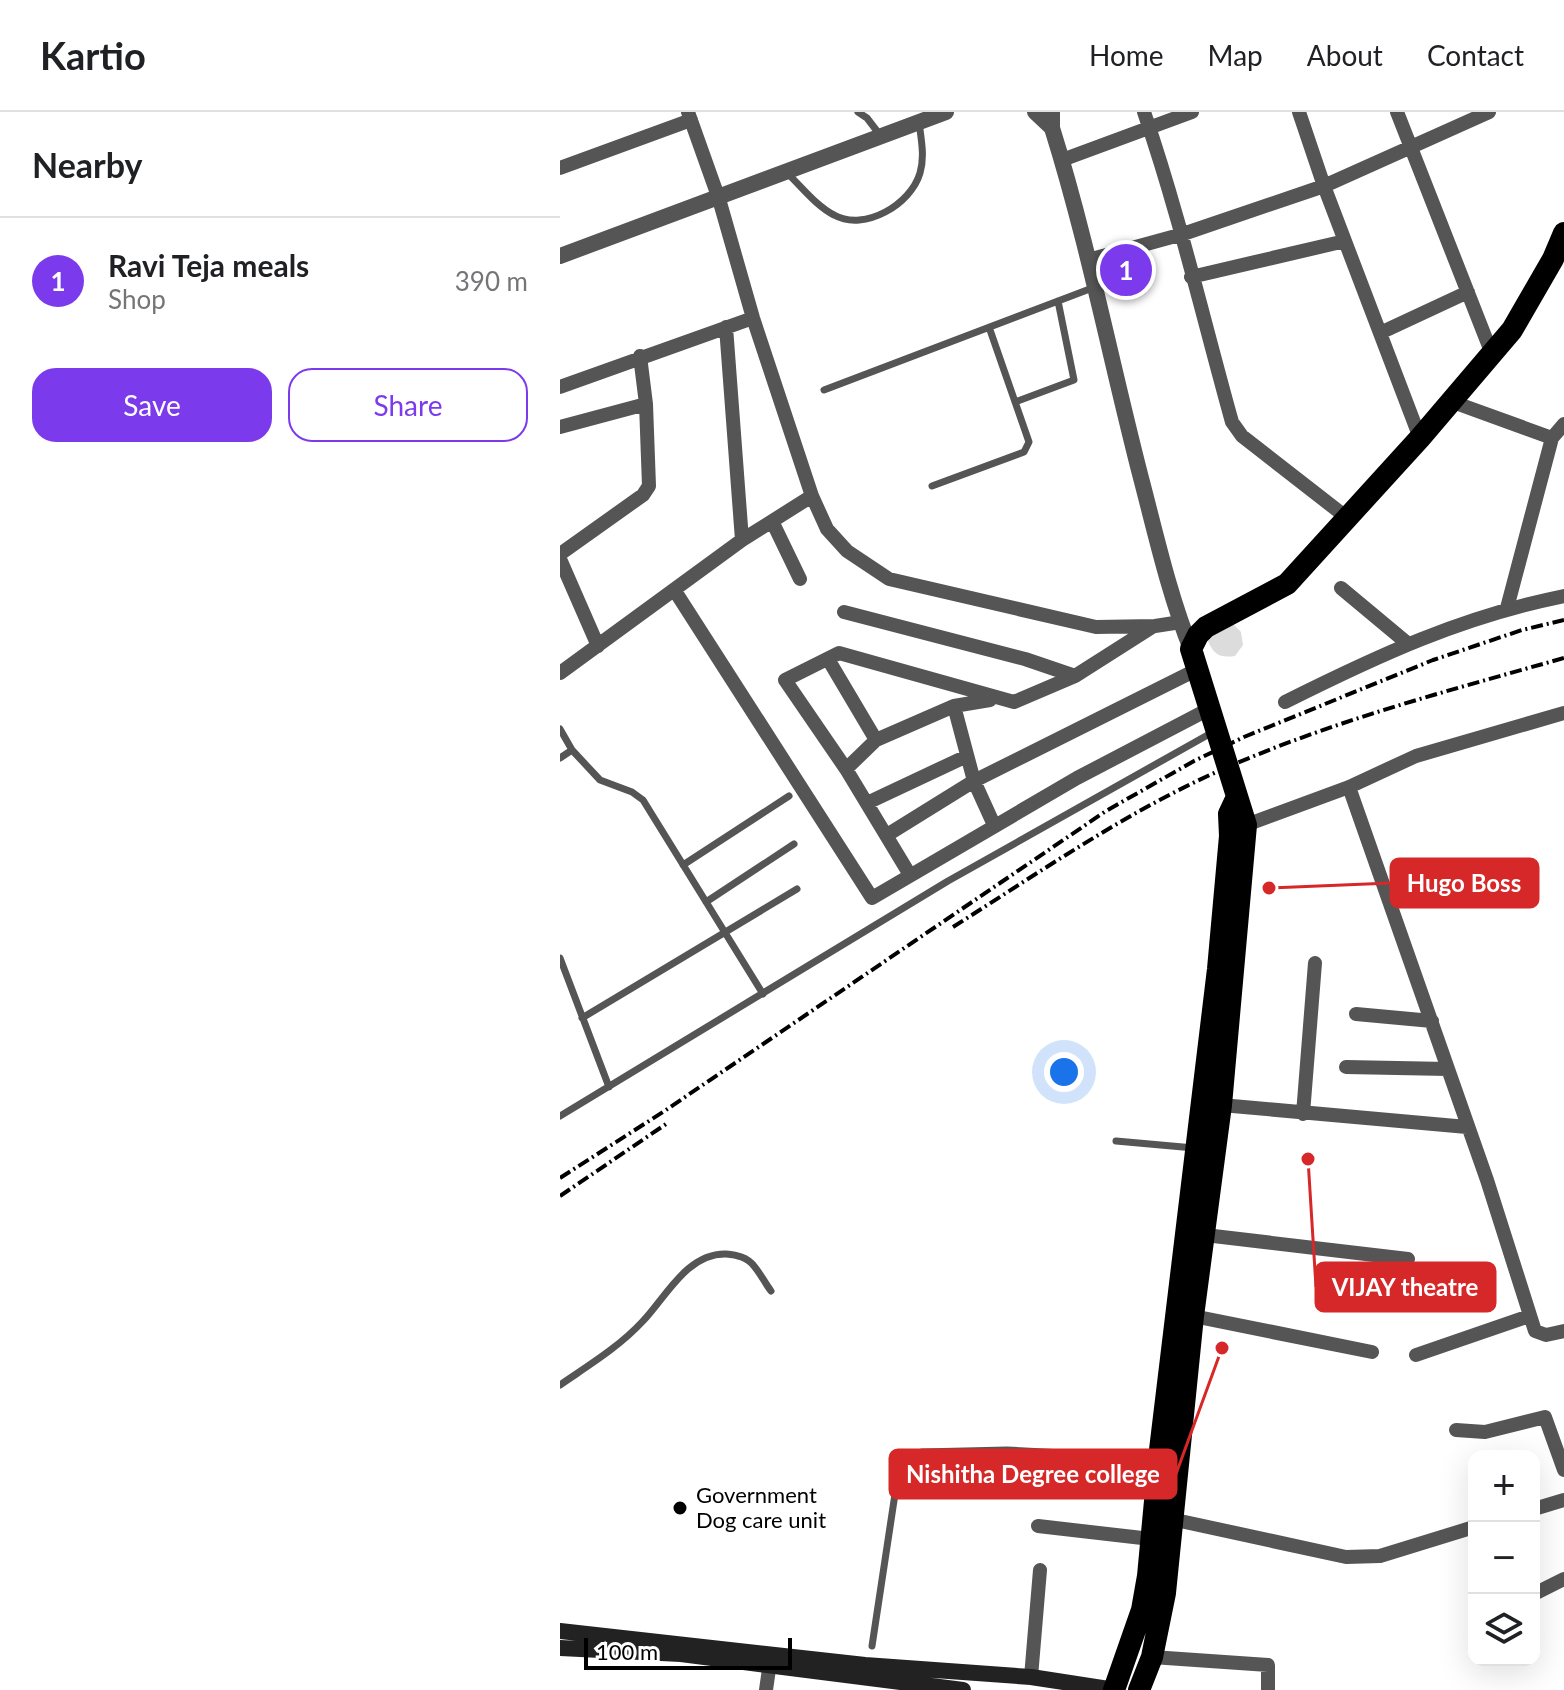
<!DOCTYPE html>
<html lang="en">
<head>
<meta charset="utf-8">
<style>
  body { margin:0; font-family:Lato,sans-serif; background:#f6f6f6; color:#202124 }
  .controls { position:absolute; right:24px; bottom:24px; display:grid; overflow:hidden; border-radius:16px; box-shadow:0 8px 32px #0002 }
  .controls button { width:72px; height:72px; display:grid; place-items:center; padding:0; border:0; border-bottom:2px solid #e0e0e0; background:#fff; color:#202124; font:40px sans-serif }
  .scale { position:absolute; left:24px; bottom:20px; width:208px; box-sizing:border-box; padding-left:8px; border:4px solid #000; border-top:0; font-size:22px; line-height:28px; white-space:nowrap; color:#000; -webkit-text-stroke:6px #fff; paint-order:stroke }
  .you { position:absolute; left:504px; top:960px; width:28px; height:28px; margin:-20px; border:6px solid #fff; border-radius:50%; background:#1a73e8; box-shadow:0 0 0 12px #1a73e833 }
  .badge { display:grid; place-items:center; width:52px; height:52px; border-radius:50%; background:#7c3aed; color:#fff; font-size:26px; font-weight:700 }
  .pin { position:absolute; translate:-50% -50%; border:4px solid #fff; box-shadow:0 2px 8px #0006 }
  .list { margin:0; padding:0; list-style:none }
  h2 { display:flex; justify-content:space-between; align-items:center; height:104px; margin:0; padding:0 32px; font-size:34px }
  h2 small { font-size:26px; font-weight:400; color:#757577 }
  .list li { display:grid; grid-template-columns:52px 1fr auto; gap:24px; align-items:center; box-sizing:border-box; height:128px; padding:0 32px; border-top:2px solid #e0e0e0 }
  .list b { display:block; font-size:30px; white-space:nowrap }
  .list p { margin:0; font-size:26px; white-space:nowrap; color:#757577 }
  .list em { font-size:26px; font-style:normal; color:#757577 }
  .actions { display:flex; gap:16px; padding:24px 32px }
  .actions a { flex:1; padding:18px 0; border:2px solid #7c3aed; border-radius:24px; text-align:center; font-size:28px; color:#7c3aed }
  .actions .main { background:#7c3aed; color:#fff }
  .icon { flex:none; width:44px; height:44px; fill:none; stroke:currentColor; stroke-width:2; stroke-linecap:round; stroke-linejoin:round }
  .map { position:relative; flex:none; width:1004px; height:1578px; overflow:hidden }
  header { display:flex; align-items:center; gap:48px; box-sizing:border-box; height:112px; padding:0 40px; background:#fff; border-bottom:2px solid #e0e0e0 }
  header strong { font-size:38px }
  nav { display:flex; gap:44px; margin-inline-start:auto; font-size:28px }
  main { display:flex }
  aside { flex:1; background:#fff }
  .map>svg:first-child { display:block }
  .green { fill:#dcdcdc }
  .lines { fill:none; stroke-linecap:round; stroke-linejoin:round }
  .service { stroke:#555; stroke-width:7 }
  .minor { stroke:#555; stroke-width:14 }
  .tertiary { stroke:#555; stroke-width:16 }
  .secondary { stroke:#222; stroke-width:16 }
  .trunk { stroke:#000; stroke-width:22 }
  .rail { stroke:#000; stroke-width:4; stroke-dasharray:12 4 2 4; stroke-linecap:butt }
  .poi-dot { fill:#000; stroke:#fff; stroke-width:3 }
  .labels { text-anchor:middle; stroke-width:6; stroke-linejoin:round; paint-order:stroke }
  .poi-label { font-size:22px; fill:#000; stroke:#fff; text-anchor:start }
  .leader { fill:none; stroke:#d62828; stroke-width:3 }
  .callout-dot { fill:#d62828; stroke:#fff; stroke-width:3 }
  .callout { fill:#d62828; stroke:#d62828; stroke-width:3 }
  .callout-label { font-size:24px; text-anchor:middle; font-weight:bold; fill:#fff }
</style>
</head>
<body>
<header>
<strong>Kartio</strong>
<nav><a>Home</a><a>Map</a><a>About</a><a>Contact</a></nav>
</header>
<main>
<aside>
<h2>Nearby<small></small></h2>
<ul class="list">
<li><span class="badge">1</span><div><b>Ravi Teja meals</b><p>Shop</p></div><em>390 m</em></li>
</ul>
<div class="actions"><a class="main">Save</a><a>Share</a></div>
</aside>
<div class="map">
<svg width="1004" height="1578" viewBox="0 0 1004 1578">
  <rect width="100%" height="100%" fill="#fff"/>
  <!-- green -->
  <path class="green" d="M673,512L681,520L683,533L675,544C660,546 654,543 648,529L652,518Z"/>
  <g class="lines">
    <!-- service -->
    <path class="service" d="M298,0L307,6L320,23
      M227,61C241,74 256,94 274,103C305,120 351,92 360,61C365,44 361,27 359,10
      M264,278L535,175
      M455,290L514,268L498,189
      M372,374L464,340L469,330L429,215
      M0,617L12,638L0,646
      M12,638L40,668L72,680L83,688L203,882
      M123,753L229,684
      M146,790L234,732
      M0,846L49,975
      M22,906L237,777
      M0,1004L388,769L653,620
      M556,1029L634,1036
      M0,1273C29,1253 59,1235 83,1209C106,1185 127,1141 166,1142C177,1143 187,1145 194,1154C200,1161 205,1171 211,1179
      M312,1534L335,1382C341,1363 343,1349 362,1340L447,1338L597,1346"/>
    <!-- minor -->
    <path class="minor" d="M128,0L159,87L193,206L252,384L267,417L287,439L329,467L536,515L595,514L621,510
      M584,0C619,102 643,206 672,310L682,324L786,405
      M739,0L764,74L860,326
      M837,0L932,242
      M502,48L632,0
      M0,56L131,8
      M528,148L623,122L764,74L929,0
      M631,165L785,129
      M166,215L182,428
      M820,221L908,180
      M0,275L193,206
      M890,289L992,326L1004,312
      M0,315L86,292
      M212,409L240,467
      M0,442L83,383L89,374L86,292L80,244
      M0,447L38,534
      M781,476L847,531
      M115,479L312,786L517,666L649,597
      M947,496L992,326
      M284,500L465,547L515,564L454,590L279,541L225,568L286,657L350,763
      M268,547L316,628L394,594L430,588
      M0,561L182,428L252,384
      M515,564L592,515
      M725,590C819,543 901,505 1004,484
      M394,594L414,669L638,557
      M286,657L316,628
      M789,675L927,1068L975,1219L986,1223L1004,1219
      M307,691L407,644
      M686,713L789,675L856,644L1004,601
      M327,723L414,669L434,713
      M796,902L872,909
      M786,955L888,957
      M661,993L907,1015
      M743,1002L755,851
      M645,1123L848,1147
      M633,1204L812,1240
      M856,1243L969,1204
      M896,1318L925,1320L985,1305L1004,1358
      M974,1397L1004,1388
      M611,1407L786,1445L820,1444L914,1415
      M478,1414L591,1427
      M974,1482L1004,1467
      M592,1545L708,1553V1578
      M471,1565L480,1458
      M206,1578L211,1543"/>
    <!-- tertiary -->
    <path class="tertiary" d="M475,0L492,16
      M492,0V16C528,131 551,250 581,366C596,423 609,482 631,537
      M0,144L386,0"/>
    <!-- secondary -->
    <path class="secondary" d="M0,1519L305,1553L471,1565L555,1578
      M0,1536L121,1542L403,1578"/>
    <!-- trunk -->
    <path class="trunk" d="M554,1578L582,1498L588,1464L599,1346L658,857L670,724L669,702L677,685
      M579,1578L592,1545L605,1481L633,1204L661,993L686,713L631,537L638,523L646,515L727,472L860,326L952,218L993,147L1004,121"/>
    <!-- rail -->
    <path class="rail" d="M393,815C472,765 552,710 637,669C753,614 880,581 1004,546
      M0,1066L103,1000L546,699L634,649L684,625L873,548L962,518L1004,508
      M0,1084L109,1010"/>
  </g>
  <!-- markers -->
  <circle class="poi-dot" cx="120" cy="1396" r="8"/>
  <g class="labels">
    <!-- poi labels -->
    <g class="poi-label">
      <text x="136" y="1391">Government<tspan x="136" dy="25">Dog care unit</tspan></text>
    </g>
  </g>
  <!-- callouts -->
  <path class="leader" d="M709 776L831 771M748 1047L756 1175M662 1236L616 1362"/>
  <g class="callout-dot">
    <circle cx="709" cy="776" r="8"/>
    <circle cx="748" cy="1047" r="8"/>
    <circle cx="662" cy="1236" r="8"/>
  </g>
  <g class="callout">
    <rect x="831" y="747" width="147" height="48" rx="8"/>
    <rect x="756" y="1151" width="179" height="48" rx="8"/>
    <rect x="330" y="1338" width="286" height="48" rx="8"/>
  </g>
  <g class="callout-label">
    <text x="904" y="780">Hugo Boss</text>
    <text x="845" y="1184">VIJAY theatre</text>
    <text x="473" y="1371">Nishitha Degree college</text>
  </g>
</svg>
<div class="controls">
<button>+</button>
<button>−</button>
<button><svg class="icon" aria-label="layers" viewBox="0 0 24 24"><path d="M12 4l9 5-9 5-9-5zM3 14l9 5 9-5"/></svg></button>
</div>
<div class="scale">100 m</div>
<div class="you"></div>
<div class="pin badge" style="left:566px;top:158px">1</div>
</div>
</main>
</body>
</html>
